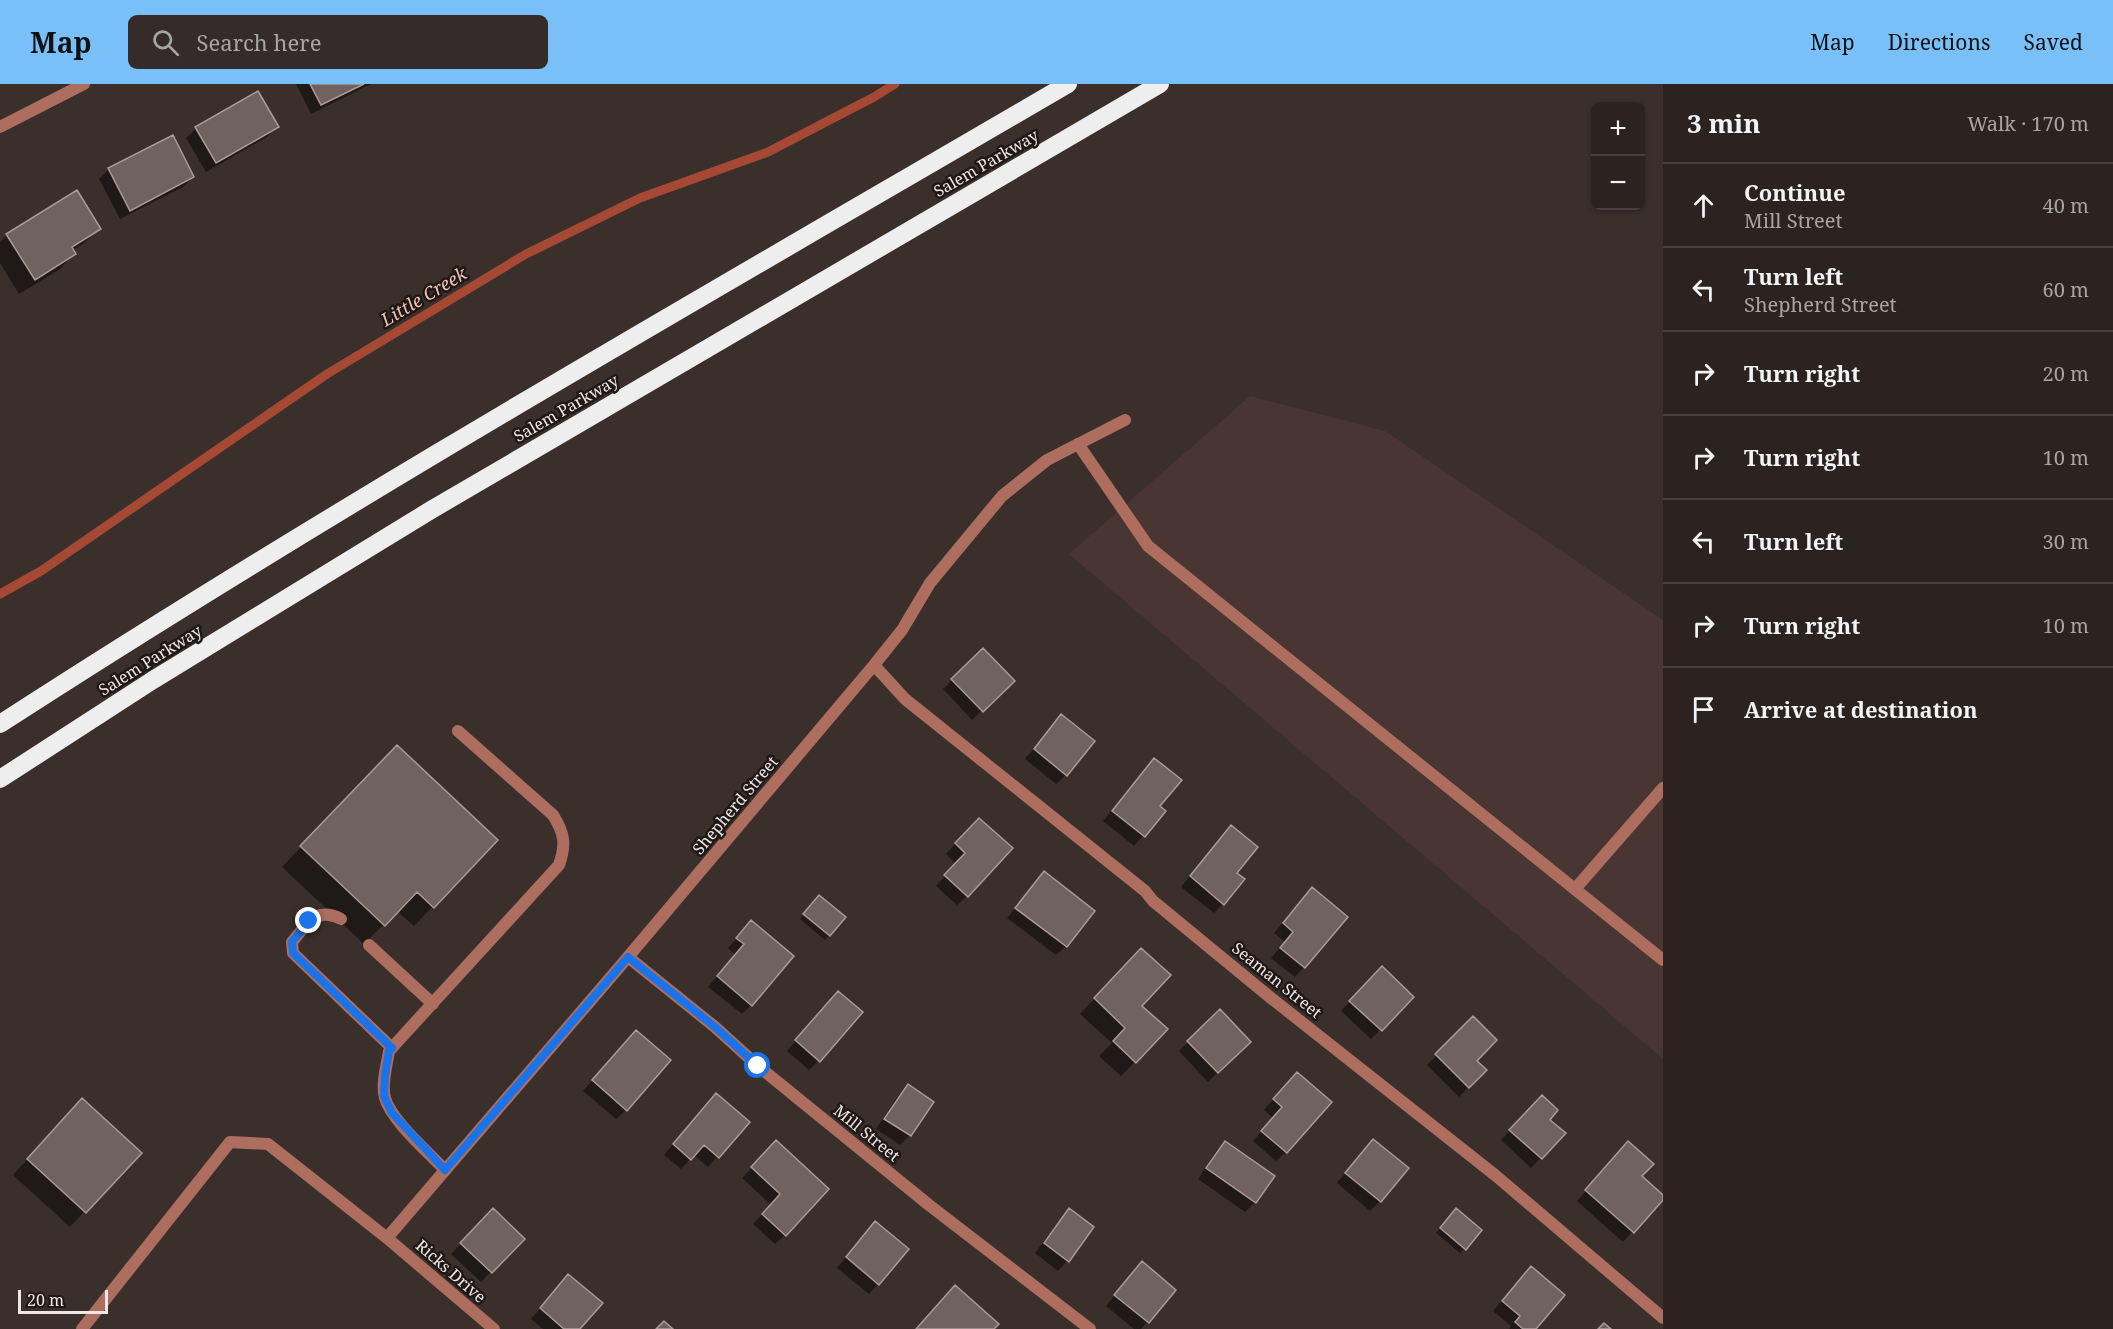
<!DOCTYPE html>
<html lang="en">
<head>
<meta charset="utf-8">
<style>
  body { margin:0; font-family:"Noto Serif",serif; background:#342b2a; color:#f1f3f6 }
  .controls { position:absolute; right:18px; top:18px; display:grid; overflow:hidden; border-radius:9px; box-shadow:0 2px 4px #0004 }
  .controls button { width:54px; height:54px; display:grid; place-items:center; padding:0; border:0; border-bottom:2px solid #48403f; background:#2c2321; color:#f1f3f6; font:30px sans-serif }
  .scale { position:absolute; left:18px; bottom:15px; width:90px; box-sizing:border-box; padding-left:6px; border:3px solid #efe7e5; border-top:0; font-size:16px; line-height:21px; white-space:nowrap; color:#efe7e5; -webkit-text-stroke:4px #1e1817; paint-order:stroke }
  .stop { position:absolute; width:18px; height:18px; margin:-14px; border:4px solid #1a73e8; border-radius:50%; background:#fff }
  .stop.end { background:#1a73e8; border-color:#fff; box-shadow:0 2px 6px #0008 }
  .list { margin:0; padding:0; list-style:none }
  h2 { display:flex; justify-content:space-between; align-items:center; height:78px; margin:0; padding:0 24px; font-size:26px }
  h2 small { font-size:20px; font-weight:400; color:#a6a4a5 }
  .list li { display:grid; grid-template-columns:39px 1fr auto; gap:18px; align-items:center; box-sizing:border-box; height:84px; padding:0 24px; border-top:2px solid #48403f }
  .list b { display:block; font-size:22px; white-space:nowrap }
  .list p { margin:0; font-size:20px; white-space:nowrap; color:#a6a4a5 }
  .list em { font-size:20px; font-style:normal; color:#a6a4a5 }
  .icon { flex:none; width:33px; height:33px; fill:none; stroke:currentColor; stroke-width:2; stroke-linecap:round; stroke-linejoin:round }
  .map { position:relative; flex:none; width:1663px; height:1245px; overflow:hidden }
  header { display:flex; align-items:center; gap:36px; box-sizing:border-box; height:84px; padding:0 30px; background:#79bff8; color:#111 }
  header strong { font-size:28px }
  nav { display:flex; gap:33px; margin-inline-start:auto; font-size:21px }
  .search { width:420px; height:54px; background:#342b2a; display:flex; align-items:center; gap:15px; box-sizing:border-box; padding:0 21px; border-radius:9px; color:#a6a4a5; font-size:22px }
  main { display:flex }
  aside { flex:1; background:#2c2321 }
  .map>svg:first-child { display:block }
  .built { fill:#493531 }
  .shadow { fill:#0007 }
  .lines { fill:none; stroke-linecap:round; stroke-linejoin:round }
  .stream { stroke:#a54934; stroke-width:9 }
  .building { fill:#70625e; stroke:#ab9b98; stroke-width:1.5 }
  .service { stroke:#ad6e5f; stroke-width:12 }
  .minor { stroke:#ad6e5f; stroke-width:12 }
  .motorway { stroke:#eee; stroke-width:18 }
  .route { stroke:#1a73e8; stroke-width:8 }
  .labels { text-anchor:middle; stroke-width:5; stroke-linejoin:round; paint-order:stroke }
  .street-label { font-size:16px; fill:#efe7e5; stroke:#1e1817 }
  .water-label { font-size:18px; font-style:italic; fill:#f6c2b5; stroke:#1e1817 }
</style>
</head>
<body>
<header>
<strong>Map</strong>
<div class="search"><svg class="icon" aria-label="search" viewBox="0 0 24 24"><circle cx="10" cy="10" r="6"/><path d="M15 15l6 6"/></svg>Search here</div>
<nav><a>Map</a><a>Directions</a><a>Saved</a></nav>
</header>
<main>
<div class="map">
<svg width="1663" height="1245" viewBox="0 0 1663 1245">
  <rect width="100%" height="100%" fill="#3b2f2c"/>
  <!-- built -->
  <path class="built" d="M1250,312L1385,347L1663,536V975L1069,470Z"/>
  <!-- shadow -->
  <path class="shadow" d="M296,0H371L311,30Z
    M258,9L277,43L267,53L206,88L186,54L196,45Z
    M172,53L193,93L183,103L120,135L99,95L109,85Z
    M99,145L84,159L72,167L74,170L60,185L19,210L0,179V158L7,151Z
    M983,566L1013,597L972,636L943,605Z
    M1062,632L1066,691L1056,700L1025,675Z
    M378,682L496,756L414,842L397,827L364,860L282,783Z
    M1145,686L1158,723L1164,728L1134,762L1103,737Z
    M969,745L967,812L957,821L936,802L956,780L946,770Z
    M1222,753L1235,789L1223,820L1214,829L1181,803Z
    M1044,789L1066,862L1056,871L1007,834Z
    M1312,805L1304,883L1295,893L1271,874L1285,858L1274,849Z
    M815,818L844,834L825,856L800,835Z
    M751,838V921L742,930L708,903L735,871L728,864Z
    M1126,881L1140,922L1135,978L1121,992L1099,972L1112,959L1080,930Z
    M1372,894L1412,913L1371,955L1341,927Z
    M828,919L819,976L809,986L787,967Z
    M1220,927L1249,958L1208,998L1179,967Z
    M1473,934L1475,977L1485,986L1459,1013L1427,981Z
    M627,957L626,1026L616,1035L583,1007Z
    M1287,999L1286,1068L1276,1077L1253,1057L1273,1034L1264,1026Z
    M908,1002L910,1051L900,1061L876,1045L898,1012Z
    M706,1021L747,1038L708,1083L694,1071L681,1085L664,1071Z
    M1532,1023L1564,1050L1531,1084L1501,1056Z
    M67,1031L139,1069L70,1143L13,1091Z
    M776,1058L785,1151L775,1160L753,1140L771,1121L742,1094Z
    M1225,1059L1255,1118L1245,1128L1198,1095L1215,1069Z
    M1364,1067L1380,1117L1370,1127L1337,1099Z
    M1619,1069L1663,1113L1623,1158L1577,1117Z
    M1070,1126L1092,1143L1067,1177L1058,1187L1035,1169L1060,1136Z
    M493,1127L523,1155L481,1198L451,1170Z
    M1452,1130L1480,1146L1460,1169L1436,1149Z
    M866,1149L878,1200L869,1210L837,1184Z
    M1133,1189L1174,1206L1141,1245H1134L1106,1222Z
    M1522,1194L1534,1245H1509L1511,1242L1493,1227Z
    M559,1202L578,1245H543L531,1235Z"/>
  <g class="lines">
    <!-- stream -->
    <path class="stream" d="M0,510L41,487L327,290L526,170L640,114L768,68L874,13L895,0"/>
  </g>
  <!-- building -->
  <path class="building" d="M310,0H364L321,21Z
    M258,7L279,43L216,79L195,43Z
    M173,51L194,93L130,127L108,84Z
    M77,106L101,145L72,163L76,170L35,196L6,150Z
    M983,564L1015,597L983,628L951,595Z
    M1061,630L1095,657L1067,692L1034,665Z
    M397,661L498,756L434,824L417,808L385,842L300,762Z
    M1154,674L1182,696L1160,722L1166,727L1145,753L1112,727Z
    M979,734L1013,764L968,813L944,791L965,769L955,759Z
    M1231,741L1258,763L1237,789L1245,795L1224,821L1190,792Z
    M1044,787L1095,827L1067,863L1015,824Z
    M1312,803L1348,833L1305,884L1280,864L1293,848L1283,839Z
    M819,811L846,833L830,852L803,830Z
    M751,836L794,872L752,922L717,892L744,860L736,854Z
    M1141,864L1171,891L1142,922L1168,945L1136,979L1113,957L1125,944L1094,914Z
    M1382,882L1414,913L1382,947L1349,917Z
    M838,907L863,928L820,978L795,956Z
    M1220,925L1251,958L1218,989L1187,957Z
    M1473,932L1497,956L1477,977L1487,986L1469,1004L1435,970Z
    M636,946L671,976L627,1027L592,996Z
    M1297,988L1332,1018L1287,1069L1261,1047L1282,1023L1273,1015Z
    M908,1000L934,1018L911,1052L884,1035Z
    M716,1009L750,1038L719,1074L704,1061L691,1076L673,1060Z
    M1542,1011L1558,1026L1550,1036L1566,1049L1542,1075L1509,1046Z
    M82,1014L142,1069L86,1129L27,1075Z
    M1373,1055L1409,1084L1381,1118L1345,1089Z
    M776,1056L829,1105L786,1152L762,1130L780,1110L751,1083Z
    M1225,1057L1275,1092L1256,1119L1206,1084Z
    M1628,1057L1654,1080L1642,1092L1663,1111V1116L1634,1149L1585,1106Z
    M493,1124L525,1155L492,1189L460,1159Z
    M1069,1124L1094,1143L1069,1178L1044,1159Z
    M1456,1124L1482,1146L1466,1166L1440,1144Z
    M875,1137L909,1165L879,1201L846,1173Z
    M1142,1177L1176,1206L1149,1239L1114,1211Z
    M1531,1182L1565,1211L1536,1245H1523L1515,1238L1520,1232L1502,1217Z
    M568,1190L603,1219L580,1245H564L540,1224Z
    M955,1201L999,1240L994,1245H916Z
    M664,1237L673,1245H656Z
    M1604,1239L1611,1245H1598Z"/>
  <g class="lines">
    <!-- service -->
    <path class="service" d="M1078,360L1148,462L1663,876
      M1575,805L1663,704
      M341,835C316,822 307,840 292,858L293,869L392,964
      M369,861L433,920
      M445,1086C428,1068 391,1036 385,1014C381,1000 387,981 389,967L559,781C566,761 565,750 553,731L458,647"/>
    <!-- minor -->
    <path class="minor" d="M0,43L84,0
      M874,581L905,615L1145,807L1153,817L1271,914L1495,1091L1663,1234
      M628,873L715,943L758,982L929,1121L1090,1245
      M387,1154L628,873L874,581L902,546L930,499L1002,412L1047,376L1125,336
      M82,1245L230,1058L268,1060L387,1154L494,1245"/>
    <!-- motorway -->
    <path class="motorway" d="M0,640C349,414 710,209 1068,0
      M0,695L153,596L431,426L1160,0"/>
  </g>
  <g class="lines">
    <!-- route -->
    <path class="route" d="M309,837L292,858L293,869L392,964L389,967L385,991L384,1012L392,1029L445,1086L628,873L715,943L758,982"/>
  </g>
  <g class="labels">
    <!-- street labels -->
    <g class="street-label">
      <text transform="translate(986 79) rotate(-30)" y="6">Salem Parkway</text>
      <text transform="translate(566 324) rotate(-30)" y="6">Salem Parkway</text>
      <text transform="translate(150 576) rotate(-32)" y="6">Salem Parkway</text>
      <text transform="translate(735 721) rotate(-50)" y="6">Shepherd Street</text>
      <text transform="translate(1277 896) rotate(39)" y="6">Seaman Street</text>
      <text transform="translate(867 1049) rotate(39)" y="6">Mill Street</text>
      <text transform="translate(451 1187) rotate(41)" y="6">Ricks Drive</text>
    </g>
    <!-- water labels -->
    <g class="water-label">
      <text transform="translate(424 213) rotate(-31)" y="6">Little Creek</text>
    </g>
  </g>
</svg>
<div class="controls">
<button>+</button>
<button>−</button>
</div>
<div class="scale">20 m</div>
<div class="stop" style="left:758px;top:982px"></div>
<div class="stop end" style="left:309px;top:837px"></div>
</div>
<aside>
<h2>3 min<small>Walk · 170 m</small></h2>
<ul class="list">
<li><svg class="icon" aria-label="ahead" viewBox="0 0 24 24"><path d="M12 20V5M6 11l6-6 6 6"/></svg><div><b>Continue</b><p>Mill Street</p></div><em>40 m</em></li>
<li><svg class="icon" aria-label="left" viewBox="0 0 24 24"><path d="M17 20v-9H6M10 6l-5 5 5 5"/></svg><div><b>Turn left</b><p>Shepherd Street</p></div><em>60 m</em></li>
<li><svg class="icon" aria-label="right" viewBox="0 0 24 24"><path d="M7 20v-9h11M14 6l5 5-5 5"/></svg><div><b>Turn right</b></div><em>20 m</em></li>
<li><svg class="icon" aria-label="right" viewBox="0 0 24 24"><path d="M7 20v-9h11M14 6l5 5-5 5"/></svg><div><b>Turn right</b></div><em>10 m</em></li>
<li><svg class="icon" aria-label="left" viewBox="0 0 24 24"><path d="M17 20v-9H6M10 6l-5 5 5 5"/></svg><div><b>Turn left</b></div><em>30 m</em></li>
<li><svg class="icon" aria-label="right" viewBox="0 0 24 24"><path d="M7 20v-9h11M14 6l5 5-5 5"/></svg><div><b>Turn right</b></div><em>10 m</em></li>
<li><svg class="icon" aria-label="arrive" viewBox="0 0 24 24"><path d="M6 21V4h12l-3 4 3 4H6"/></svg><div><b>Arrive at destination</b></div></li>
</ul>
</aside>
</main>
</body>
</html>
